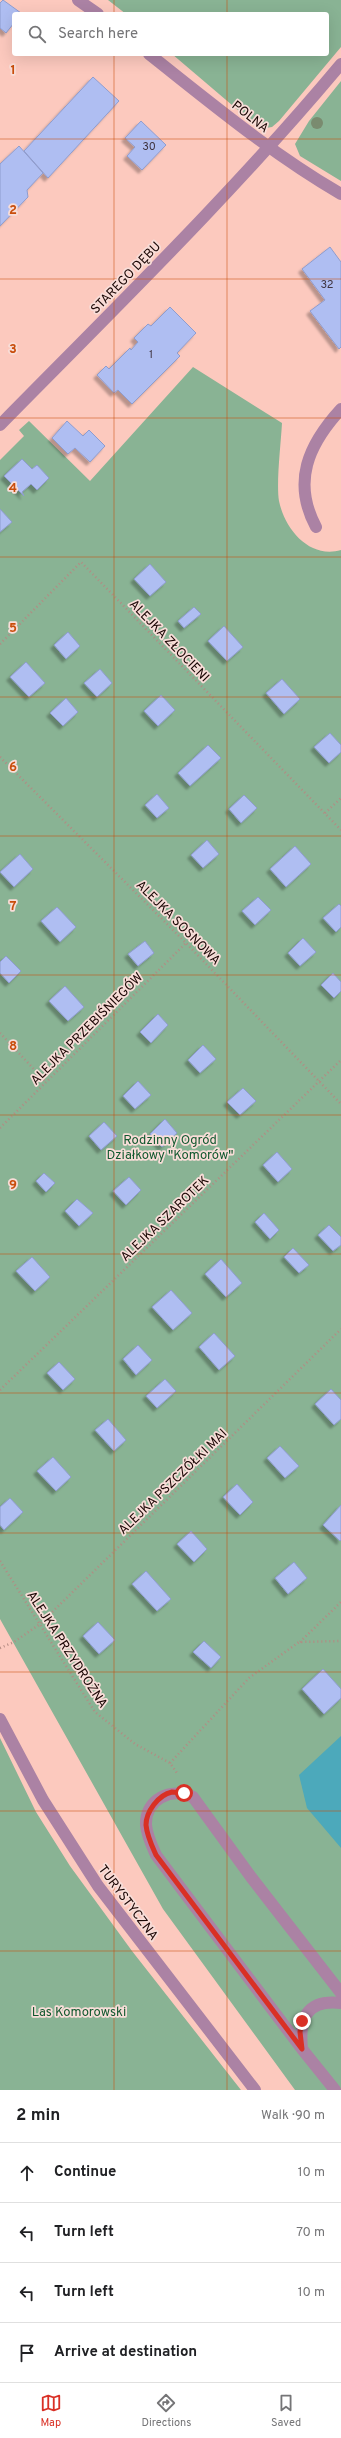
<!DOCTYPE html>
<html lang="en">
<head>
<meta charset="utf-8">
<style>
  body { margin:0; font-family:Overpass,sans-serif; background:#f6f6f6; color:#202124 }
  .stop { position:absolute; width:12px; height:12px; margin:-9px; border:3px solid #d93025; border-radius:50%; background:#fff }
  .stop.end { background:#d93025; border-color:#fff; box-shadow:0 1px 4px #0008 }
  .list { margin:0; padding:0; list-style:none }
  h2 { display:flex; justify-content:space-between; align-items:center; height:52px; margin:0; padding:0 16px; font-size:17px }
  h2 small { font-size:13px; font-weight:400; color:#757577 }
  .list li { display:grid; grid-template-columns:26px 1fr auto; gap:12px; align-items:center; box-sizing:border-box; height:60px; padding:0 16px; border-top:1px solid #e0e0e0 }
  .list b { display:block; font-size:15px; white-space:nowrap }
  .list em { font-size:13px; font-style:normal; color:#757577 }
  .icon { flex:none; width:22px; height:22px; fill:none; stroke:currentColor; stroke-width:2; stroke-linecap:round; stroke-linejoin:round }
  .map { position:relative; flex:none; width:341px; height:2090px; overflow:hidden }
  .search { position:absolute; background:#fff; box-shadow:0 4px 16px #0002; left:12px; right:12px; top:12px; height:44px; display:flex; align-items:center; gap:10px; box-sizing:border-box; padding:0 14px; border-radius:4px; color:#757577; font-size:15px }
  .sheet { height:292px; background:#fff }
  nav { display:flex; justify-content:space-around; align-items:center; box-sizing:border-box; height:56px; border-top:1px solid #e0e0e0; background:#fff; font-size:11px; color:#757577 }
  nav a { display:grid; justify-items:center; gap:2px }
  nav .on { color:#d93025 }
  .map>svg:first-child { display:block }
  .green { fill:#89b394 }
  .water { fill:#4ca9bb }
  .building { fill:#afbef2; stroke:#8e9cce; filter:url(#shadow) }
  .lines { fill:none; stroke-linecap:round; stroke-linejoin:round }
  .path { stroke:#b48a82; stroke-width:2.5; stroke-dasharray:1 3; stroke-linecap:butt }
  .minor { stroke:#ab82a4; stroke-width:12 }
  .tree { fill:#7a8b6f }
  .route { stroke:#d93025; stroke-width:5 }
  .grid { fill:none; stroke:#c94d0b; stroke-width:1; stroke-opacity:0.55 }
  .labels { text-anchor:middle; stroke-width:3.5; stroke-linejoin:round; paint-order:stroke }
  .number-label { font-size:11px; fill:#3f3440 }
  .street-label { font-size:13px; fill:#1a0604; stroke:#f8ddd8 }
  .park-label { font-size:13px; fill:#10582e; stroke:#f8ddd8 }
  .grid-label { font-size:13px; text-anchor:middle; font-weight:bold; fill:#c94d0b; stroke:#f8ddd8; stroke-width:3.5; stroke-linejoin:round; paint-order:stroke }
</style>
</head>
<body>
<div class="map">
<svg width="341" height="2090" viewBox="0 0 341 2090">
  <defs>
    <filter id="shadow"><feDropShadow dx="-3.5" dy="3.5" stdDeviation="1" flood-color="#0004"/></filter>
  </defs>
  <rect width="100%" height="100%" fill="#fcc9be"/>
  <!-- green -->
  <path class="green" d="M108,0H341V47L279,121L272,127L260,129L172,54H327V14H126Z
    M341,81V181L300,156L295,144L309,121Z
    M193,367L282,423C281,443 276,483 279,501C285,530 310,559 341,550V2090H295L163,1909L0,1619V460L24,436L19,430L29,421L90,481Z
    M0,1738L36,1812L70,1866L132,1951L241,2090H0Z"/>
  <!-- water -->
  <path class="water" d="M341,1736V1848L307,1808L299,1775Z"/>
  <!-- building -->
  <path class="building" d="M3,0L21,13L14,14V23L6,33L0,28V3Z
    M93,77L119,101L48,178L24,151Z
    M141,121L166,145L142,170L127,156L135,147L125,138Z
    M19,146L43,173L27,190L28,197L0,226V164Z
    M330,247L341,262V347L339,349L310,311L325,300L302,269Z
    M170,307L196,333L177,353L180,356L132,404L118,390L114,393L97,375L106,366L109,369L130,348L131,350L138,342L134,338L148,324L151,326Z
    M67,421L83,436L89,430L105,446L90,462L75,448L68,454L52,438Z
    M22,459L32,469L37,465L49,478L37,490L31,484L22,492L24,496L4,476Z
    M0,509L12,522L0,532Z
    M150,564L166,582L150,596L134,579Z
    M194,607L201,614L184,628L178,621Z
    M224,626L243,647L227,661L208,641Z
    M68,632L80,646L66,659L54,645Z
    M26,662L45,683L29,697L10,677Z
    M100,669L112,683L97,697L84,683Z
    M282,679L300,699L284,714L266,693Z
    M161,695L175,710L158,726L144,711Z
    M66,698L78,712L63,726L50,713Z
    M330,733L341,745V752L329,763L314,747Z
    M208,745L221,758L190,786L178,773Z
    M157,794L169,808L157,818L145,805Z
    M244,795L257,808L241,823L229,809Z
    M207,840L219,854L203,868L191,855Z
    M295,846L311,864L286,887L270,869Z
    M20,854L33,869L14,887L0,872Z
    M258,897L271,910L255,925L242,911Z
    M339,904L341,906V927L336,932L323,918Z
    M57,907L76,927L60,942L41,921Z
    M303,938L316,952L300,966L288,953Z
    M145,941L154,953L138,966L128,954Z
    M6,956L21,971L9,983L0,973V962Z
    M333,973L341,982V991L334,998L321,985Z
    M65,986L84,1007L68,1021L49,1001Z
    M158,1014L168,1025L151,1043L140,1032Z
    M203,1045L216,1059L200,1073L188,1060Z
    M138,1081L151,1095L135,1109L123,1096Z
    M243,1088L256,1101L240,1115L227,1102Z
    M165,1119L177,1133L162,1147L150,1134Z
    M104,1122L117,1136L101,1150L89,1136Z
    M277,1152L292,1169L278,1182L263,1165Z
    M44,1173L55,1183L46,1192L36,1181Z
    M129,1177L141,1190L126,1205L113,1191Z
    M77,1199L93,1213L79,1226L65,1211Z
    M264,1213L279,1230L270,1239L255,1222Z
    M329,1225L341,1237V1245L333,1251L318,1235Z
    M293,1248L309,1265L299,1273L284,1257Z
    M32,1257L50,1277L35,1291L16,1271Z
    M221,1259L242,1283L226,1297L205,1274Z
    M171,1290L192,1313L173,1330L152,1307Z
    M214,1333L235,1356L219,1370L199,1347Z
    M138,1345L152,1360L136,1375L123,1359Z
    M59,1362L75,1379L63,1390L47,1373Z
    M165,1379L176,1391L157,1408L146,1396Z
    M331,1389L341,1400V1419L334,1425L315,1404Z
    M108,1419L126,1440L114,1451L95,1430Z
    M280,1446L299,1466L285,1478L267,1458Z
    M53,1457L71,1477L56,1491L37,1471Z
    M237,1484L253,1502L240,1515L223,1497Z
    M10,1498L23,1512L4,1530L0,1525V1507Z
    M341,1505V1540L340,1541L323,1525Z
    M191,1531L207,1549L194,1562L177,1544Z
    M294,1562L307,1578L288,1594L275,1578Z
    M146,1571L171,1599L157,1611L132,1584Z
    M98,1622L115,1640L99,1654L83,1636Z
    M204,1641L221,1657L211,1668L193,1652Z
    M323,1669L341,1689V1698L324,1714L302,1689Z"/>
  <g class="lines">
    <!-- path -->
    <path class="path" d="M0,644L81,562L341,830
      M0,757L186,943L341,1104
      M325,813L341,798
      M0,1033L46,1082
      M0,1128L186,943
      M0,1390L341,1060
      M0,1561L95,1712L135,1744L170,1763L177,1773
      M300,1642L341,1602
      M0,1648L14,1642L40,1624L341,1329
      M170,1763L249,1678L299,1642L341,1641"/>
    <!-- minor -->
    <path class="minor" d="M78,0L98,14
      M149,54C211,103 272,154 341,194
      M0,425C116,307 235,191 341,64
      M316,527C292,482 308,445 341,409
      M0,1719L43,1800L98,1886L255,2090
      M302,2049C299,2019 306,1999 341,2003
      M335,2090L302,2049L156,1855C152,1846 147,1836 146,1825C145,1799 171,1787 193,1797L251,1877L341,1993"/>
  </g>
  <!-- trees -->
  <circle class="tree" cx="317" cy="123" r="6"/>
  <g class="lines">
    <!-- route -->
    <path class="route" d="M184,1793C180,1793 175,1792 172,1792C158,1795 146,1812 146,1825C147,1836 152,1846 156,1855L302,2049L300,2032L302,2021"/>
  </g>
  <!-- grid -->
  <path class="grid" d="M114,0V14M227,0V14M114,54V2090M227,54V2090M0,139H341M0,279H341M0,418H341M0,557H341M0,697H341M0,836H341M0,975H341M0,1115H341M0,1254H341M0,1393H341M0,1533H341M0,1672H341M0,1811H341M0,1951H341"/>
  <g class="labels">
    <!-- number labels -->
    <g class="number-label">
      <text x="149" y="150">30</text>
      <text x="327" y="288">32</text>
      <text x="151" y="358">1</text>
    </g>
    <!-- street labels -->
    <g class="street-label">
      <text transform="translate(251 116) rotate(38)" y="5">POLNA</text>
      <text transform="translate(125 277) rotate(-46)" y="5">STAREGO DĘBU</text>
      <text transform="translate(170 640) rotate(46)" y="5">ALEJKA ZŁOCIENI</text>
      <text transform="translate(179 922) rotate(45)" y="5">ALEJKA SOSNOWA</text>
      <text transform="translate(86 1028) rotate(-45)" y="5">ALEJKA PRZEBIŚNIEGÓW</text>
      <text transform="translate(164 1218) rotate(-44)" y="5">ALEJKA SZAROTEK</text>
      <text transform="translate(172 1481) rotate(-44)" y="5">ALEJKA PSZCZÓŁKI MAI</text>
      <text transform="translate(68 1649) rotate(57)" y="5">ALEJKA PRZYDROŻNA</text>
      <text transform="translate(129 1902) rotate(53)" y="5">TURYSTYCZNA</text>
    </g>
    <!-- park labels -->
    <g class="park-label">
      <text x="170" y="1144">Rodzinny Ogród<tspan x="170" dy="15">Działkowy "Komorów"</tspan></text>
      <text x="79" y="2016">Las Komorowski</text>
    </g>
  </g>
  <g class="grid-label">
    <text x="13" y="74">1</text>
    <text x="13" y="214">2</text>
    <text x="13" y="353">3</text>
    <text x="13" y="492">4</text>
    <text x="13" y="632">5</text>
    <text x="13" y="771">6</text>
    <text x="13" y="910">7</text>
    <text x="13" y="1050">8</text>
    <text x="13" y="1189">9</text>
  </g>
</svg>
<div class="stop" style="left:184px;top:1793px"></div>
<div class="stop end" style="left:302px;top:2021px"></div>
<div class="search"><svg class="icon" aria-label="search" viewBox="0 0 24 24"><circle cx="10" cy="10" r="6"/><path d="M15 15l6 6"/></svg>Search here</div>
</div>
<section class="sheet">
<h2>2 min<small>Walk · 90 m</small></h2>
<ul class="list">
<li><svg class="icon" aria-label="ahead" viewBox="0 0 24 24"><path d="M12 20V5M6 11l6-6 6 6"/></svg><div><b>Continue</b></div><em>10 m</em></li>
<li><svg class="icon" aria-label="left" viewBox="0 0 24 24"><path d="M17 20v-9H6M10 6l-5 5 5 5"/></svg><div><b>Turn left</b></div><em>70 m</em></li>
<li><svg class="icon" aria-label="left" viewBox="0 0 24 24"><path d="M17 20v-9H6M10 6l-5 5 5 5"/></svg><div><b>Turn left</b></div><em>10 m</em></li>
<li><svg class="icon" aria-label="arrive" viewBox="0 0 24 24"><path d="M6 21V4h12l-3 4 3 4H6"/></svg><div><b>Arrive at destination</b></div></li>
</ul>
</section>
<nav>
<a class="on"><svg class="icon" aria-label="map" viewBox="0 0 24 24"><path d="M3 6l6-2 6 2 6-2v14l-6 2-6-2-6 2zM9 4v14M15 6v14"/></svg>Map</a>
<a><svg class="icon" aria-label="directions" viewBox="0 0 24 24"><path d="M12 3l9 9-9 9-9-9zM9 14v-3h6M13 9l2 2-2 2"/></svg>Directions</a>
<a><svg class="icon" aria-label="saved" viewBox="0 0 24 24"><path d="M7 4h10v16l-5-4-5 4z"/></svg>Saved</a>
</nav>
</body>
</html>
